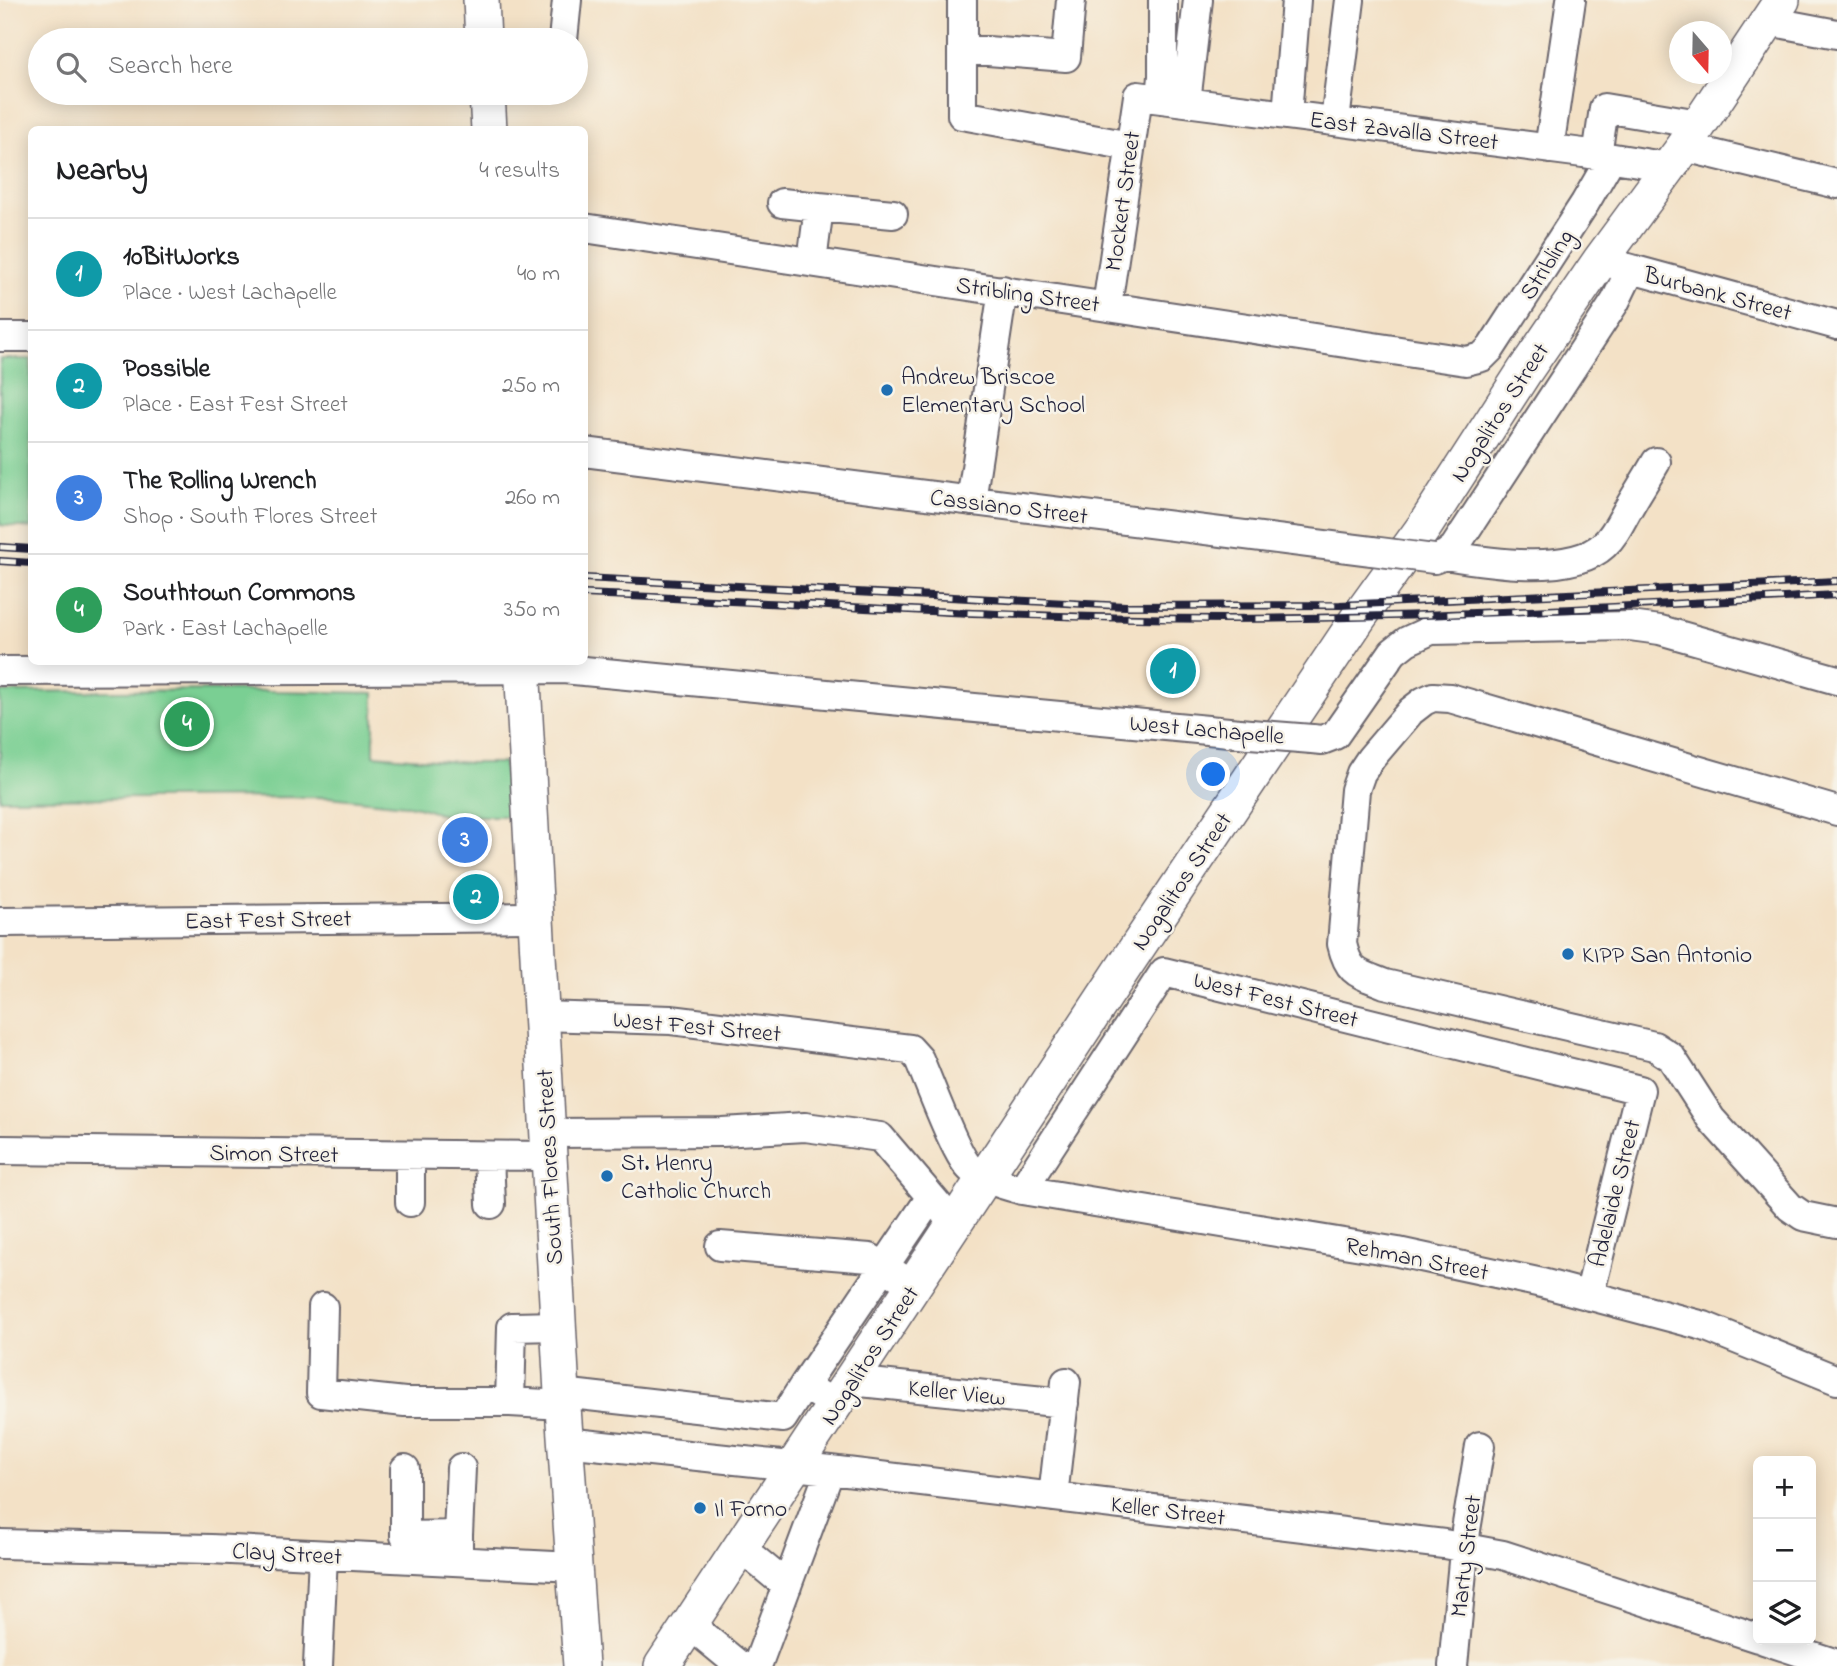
<!DOCTYPE html>
<html lang="en">
<head>
<meta charset="utf-8">
<style>
  body { margin:0; font-family:"Indie Flower",sans-serif; background:#f2f2f2; color:#202124 }
  .controls { position:absolute; right:21px; bottom:21px; display:grid; overflow:hidden; border-radius:10px; box-shadow:0 4px 18px #0003 }
  .controls button { width:63px; height:63px; display:grid; place-items:center; padding:0; border:0; border-bottom:2px solid #e0e0e0; background:#fff; color:#202124; font:35px sans-serif }
  .compass { position:absolute; left:1669px; top:21px; width:63px; height:63px; border-radius:50%; background:#fff; box-shadow:0 4px 18px #0003; rotate:160deg }
  .you { position:absolute; left:1214px; top:775px; width:24px; height:24px; margin:-18px; border:5px solid #fff; border-radius:50%; background:#1a73e8; box-shadow:0 0 0 10px #1a73e833 }
  .badge { display:grid; place-items:center; width:46px; height:46px; border-radius:50%; background:#b45309; color:#fff; font-size:23px; font-weight:700 }
  .pin { position:absolute; translate:-50% -50%; border:4px solid #fff; box-shadow:0 2px 7px #0006 }
  .list { margin:0; padding:0; list-style:none }
  h2 { display:flex; justify-content:space-between; align-items:center; height:91px; margin:0; padding:0 28px; font-size:30px }
  h2 small { font-size:23px; font-weight:400; color:#757577 }
  .list li { display:grid; grid-template-columns:46px 1fr auto; gap:21px; align-items:center; box-sizing:border-box; height:112px; padding:0 28px; border-top:2px solid #e0e0e0 }
  .list b { display:block; font-size:26px; white-space:nowrap }
  .list p { margin:0; font-size:23px; white-space:nowrap; color:#757577 }
  .list em { font-size:23px; font-style:normal; color:#757577 }
  .icon { flex:none; width:38px; height:38px; fill:none; stroke:currentColor; stroke-width:2; stroke-linecap:round; stroke-linejoin:round }
  .map { position:relative; flex:none; width:1837px; height:1666px; overflow:hidden }
  .search { position:absolute; background:#fff; box-shadow:0 4px 18px #0003; left:28px; top:28px; width:560px; height:77px; display:flex; align-items:center; gap:18px; box-sizing:border-box; padding:0 24px; border-radius:38px; color:#757577; font-size:26px }
  .panel { position:absolute; background:#fff; box-shadow:0 4px 18px #0003; left:28px; top:126px; width:560px; height:539px; border-radius:10px }
  .map>svg:first-child { display:block }
  .green { fill:#7acf93; stroke:#4e7867; stroke-width:2 }
  .lines { fill:none; stroke-linecap:round; stroke-linejoin:round }
  .minor-casing { stroke:#6b656c; stroke-width:32 }
  .major-casing { stroke:#6b656c; stroke-width:38 }
  .minor { stroke:#fff; stroke-width:28 }
  .major { stroke:#fff; stroke-width:35 }
  .rail-casing { stroke:#22223b; stroke-width:8 }
  .rail { stroke:#f7f3e8; stroke-width:5; stroke-dasharray:16; stroke-linecap:butt }
  .minor-bridge-casing { stroke:#6b656c; stroke-width:32; stroke-linecap:butt }
  .minor-bridge { stroke:#fff; stroke-width:28 }
  .poi-dot { fill:#1f6fb2; stroke:#f7f3e8; stroke-width:2.5 }
  .labels { text-anchor:middle; stroke-width:5; stroke-linejoin:round; paint-order:stroke }
  .street-label { font-size:24px; fill:#22223b; stroke:#f7f3e8 }
  .poi-label { font-size:24px; fill:#22223b; stroke:#f7f3e8; text-anchor:start }
</style>
</head>
<body>
<div class="map">
<svg width="1837" height="1666" viewBox="0 0 1837 1666">
  <rect width="100%" height="100%" fill="#f7f3e8"/>
  <filter id="ink" filterUnits="userSpaceOnUse"><feTurbulence type="fractalNoise" baseFrequency=".0143" numOctaves="2"/><feDisplacementMap in="SourceGraphic" scale="14" xChannelSelector="R" yChannelSelector="G"/><feConvolveMatrix kernelMatrix="1 2 1 2 8 2 1 2 1" color-interpolation-filters="sRGB"/></filter>
  <filter id="wash" filterUnits="userSpaceOnUse"><feTurbulence type="fractalNoise" baseFrequency=".00686" numOctaves="4" result="noise"/><feDisplacementMap in="SourceGraphic" scale="28" xChannelSelector="R" yChannelSelector="G"/><feGaussianBlur stdDeviation="1.57" result="paint"/><feColorMatrix in="noise" values="0 0 0 0 0 0 0 0 0 0 0 0 0 0 0 0 0 1.4 0 .05"/><feComposite in="paint" operator="in"/></filter>
  <g filter="url(#wash)">
    <rect width="100%" height="100%" fill="#f3e1c6"/>
    <!-- green -->
    <path class="green" d="M0,359H31V528L0,525Z
      M218,690L374,693V755L469,763H504L507,816H446L415,806L329,797L0,799V692Z"/>
  </g>
  <g filter="url(#ink)">
    <g class="lines">
      <defs>
        <path id="minor" d="M962,0V115L1130,146
          M1768,21L1837,34
          M563,40L567,0
          M962,49L1066,57L1071,0
          M1161,99L1163,76V0
          M1186,102L1198,0
          M1287,115L1296,0
          M1335,121L1350,0
          M1684,147L1837,184
          M1549,149L1571,0
          M1597,156L1604,108L1699,124
          M782,203L819,207
          M584,228L1466,361L1482,357L1491,348L1585,203L1611,158
          M812,262L819,207L893,214
          M1613,264L1837,325
          M1107,306L1138,96L1583,153L1669,167
          M0,337H32
          M584,452L1372,551
          M971,501L1003,290
          M1445,555C1486,562 1571,576 1604,545C1615,535 1621,521 1628,509C1637,493 1647,478 1656,462
          M1434,559L1445,555L1454,548L1615,302L1631,269
          M0,671L563,669L1250,734
          M1312,739L1322,740L1335,735L1393,652L1407,641L1431,630L1630,626L1660,630L1837,680
          M1837,811L1450,698L1433,697L1424,701L1411,711L1371,758L1361,773L1355,790L1342,944C1349,974 1358,973 1385,984L1654,1046L1671,1057L1711,1119L1790,1207L1803,1216L1837,1223
          M0,922L535,917
          M540,1016L671,1020L910,1049L919,1059C928,1079 957,1159 971,1169C985,1180 1005,1185 1022,1190L1398,1252L1542,1283L1704,1326L1837,1380
          M547,1133L722,1132L805,1127L880,1137L944,1212L953,1226
          M0,1150L548,1156
          M489,1156L491,1204
          M1022,1190L1164,972L1640,1090L1589,1296
          M410,1202V1155
          M720,1246L870,1258L900,1277
          M323,1307L321,1393L405,1402H510
          M558,1326L512,1327L510,1402L563,1405
          M851,1381L1064,1403
          M562,1393L783,1418L804,1385
          M836,1405L804,1385L931,1197
          M565,1442L830,1470L1444,1544L1503,1555L1758,1638
          M405,1469V1536L458,1535V1561
          M1053,1497L1066,1382
          M458,1535L461,1468
          M0,1544L211,1549L574,1567
          M741,1548L787,1586
          M690,1625L740,1666
          M1764,1640L1837,1664
          M318,1666L323,1555
          M757,1666L830,1470
          M1453,1666L1466,1530L1480,1446"/>
        <path id="major" d="M481,0L483,40
          M487,93L489,130
          M518,662L522,668L523,682L562,1393L581,1666
          M662,1666L1126,964L1359,617L1424,527L1524,372L1600,261L1684,147L1782,0"/>
      </defs>
      <!-- minor casing -->
      <use href="#minor" class="minor-casing"/>
      <!-- major casing -->
      <use href="#major" class="major-casing"/>
      <!-- minor -->
      <use href="#minor" class="minor"/>
      <!-- major -->
      <use href="#major" class="major"/>
      <defs>
        <path id="rail" d="M0,547L32,549
          M0,561L32,563
          M584,578L1125,606L1340,605L1837,581
          M584,594C798,603 1013,619 1227,619C1430,618 1634,606 1837,595"/>
      </defs>
      <!-- rail casing -->
      <use href="#rail" class="rail-casing"/>
      <!-- rail -->
      <use href="#rail" class="rail"/>
      <defs>
        <path id="minor-bridge" d="M1372,551L1434,559
          M1250,734L1312,739"/>
      </defs>
      <!-- minor-bridge casing -->
      <use href="#minor-bridge" class="minor-bridge-casing"/>
      <!-- minor-bridge -->
      <use href="#minor-bridge" class="minor-bridge"/>
    </g>
  </g>
  <!-- markers -->
  <g class="poi-dot">
    <circle cx="887" cy="390" r="7"/>
    <circle cx="1568" cy="954" r="7"/>
    <circle cx="607" cy="1176" r="7"/>
    <circle cx="700" cy="1508" r="7"/>
  </g>
  <g class="labels">
    <!-- street labels -->
    <g class="street-label">
      <text transform="translate(1404 130) rotate(7)" y="8">East Zavalla Street</text>
      <text transform="translate(1122 201) rotate(-82)" y="8">Mockert Street</text>
      <text transform="translate(1546 264) rotate(-57)" y="8">Stribling</text>
      <text transform="translate(1718 293) rotate(15)" y="8">Burbank Street</text>
      <text transform="translate(1028 294) rotate(8)" y="8">Stribling Street</text>
      <text transform="translate(1499 412) rotate(-57)" y="8">Nogalitos Street</text>
      <text transform="translate(1009 506) rotate(7)" y="8">Cassiano Street</text>
      <text transform="translate(1207 729) rotate(5)" y="8">West Lachapelle</text>
      <text transform="translate(1181 881) rotate(-56)" y="8">Nogalitos Street</text>
      <text transform="translate(268 919) rotate(-1)" y="8">East Fest Street</text>
      <text transform="translate(1276 999) rotate(14)" y="8">West Fest Street</text>
      <text transform="translate(697 1026) rotate(5)" y="8">West Fest Street</text>
      <text transform="translate(274 1153) rotate(1)" y="8">Simon Street</text>
      <text transform="translate(549 1167) rotate(-93)" y="8">South Flores Street</text>
      <text transform="translate(1614 1193) rotate(-76)" y="8">Adelaide Street</text>
      <text transform="translate(1417 1258) rotate(11)" y="8">Rehman Street</text>
      <text transform="translate(869 1355) rotate(-57)" y="8">Nogalitos Street</text>
      <text transform="translate(957 1392) rotate(6)" y="8">Keller View</text>
      <text transform="translate(1168 1510) rotate(7)" y="8">Keller Street</text>
      <text transform="translate(287 1553) rotate(3)" y="8">Clay Street</text>
      <text transform="translate(1465 1556) rotate(-83)" y="8">Marty Street</text>
    </g>
    <!-- poi labels -->
    <g class="poi-label">
      <text x="901" y="384">Andrew Briscoe<tspan x="901" dy="28">Elementary School</tspan></text>
      <text x="1582" y="962">KIPP San Antonio</text>
      <text x="621" y="1170">St. Henry<tspan x="621" dy="28">Catholic Church</tspan></text>
      <text x="714" y="1516">Il Forno</text>
    </g>
  </g>
</svg>
<div class="controls">
<button>+</button>
<button>−</button>
<button><svg class="icon" aria-label="layers" viewBox="0 0 24 24"><path d="M12 4l9 5-9 5-9-5zM3 14l9 5 9-5"/></svg></button>
</div>
<svg class="compass" viewBox="-18 -18 36 36"><path d="M0-13l5 13h-10z" fill="#e53935"/><path d="M0 13l5-13h-10z" fill="#757577"/></svg>
<div class="you"></div>
<div class="pin badge" style="left:1173px;top:671px;background:#0f9aa8">1</div>
<div class="pin badge" style="left:476px;top:897px;background:#0f9aa8">2</div>
<div class="pin badge" style="left:465px;top:840px;background:#3f7fe0">3</div>
<div class="pin badge" style="left:187px;top:724px;background:#2e9e5b">4</div>
<div class="search"><svg class="icon" aria-label="search" viewBox="0 0 24 24"><circle cx="10" cy="10" r="6"/><path d="M15 15l6 6"/></svg>Search here</div>
<section class="panel">
<h2>Nearby<small>4 results</small></h2>
<ul class="list">
<li><span class="badge" style="background:#0f9aa8">1</span><div><b>10BitWorks</b><p>Place · West Lachapelle</p></div><em>40 m</em></li>
<li><span class="badge" style="background:#0f9aa8">2</span><div><b>Possible</b><p>Place · East Fest Street</p></div><em>250 m</em></li>
<li><span class="badge" style="background:#3f7fe0">3</span><div><b>The Rolling Wrench</b><p>Shop · South Flores Street</p></div><em>260 m</em></li>
<li><span class="badge" style="background:#2e9e5b">4</span><div><b>Southtown Commons</b><p>Park · East Lachapelle</p></div><em>350 m</em></li>
</ul>
</section>
</div>
</body>
</html>
